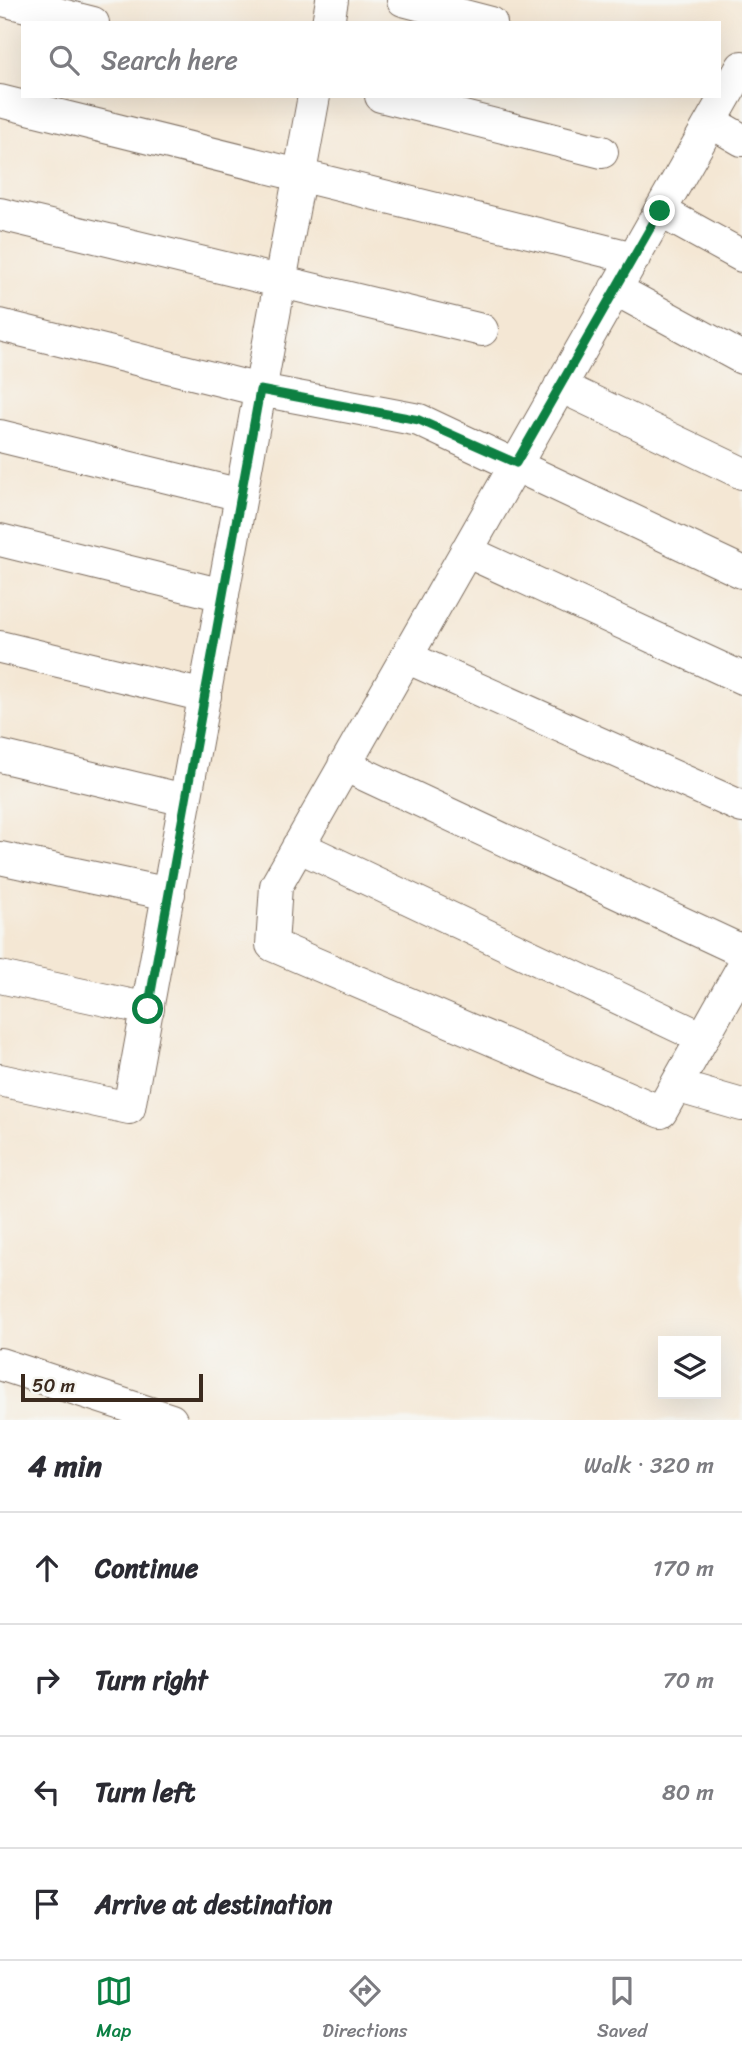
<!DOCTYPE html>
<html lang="en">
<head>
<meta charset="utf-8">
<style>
  body { margin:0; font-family:Sriracha,sans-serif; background:#f2f2f3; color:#2b2b33 }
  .controls { position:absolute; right:21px; bottom:21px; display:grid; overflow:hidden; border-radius:0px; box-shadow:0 7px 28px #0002 }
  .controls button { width:63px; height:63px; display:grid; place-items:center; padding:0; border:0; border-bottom:2px solid #e1e1e2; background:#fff; color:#2b2b33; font:35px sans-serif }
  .scale { position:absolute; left:21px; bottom:18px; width:182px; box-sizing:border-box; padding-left:7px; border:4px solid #3b2a1e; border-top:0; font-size:19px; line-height:24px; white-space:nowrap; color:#3b2a1e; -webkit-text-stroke:5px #f6f6f2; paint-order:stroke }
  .stop { position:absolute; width:21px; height:21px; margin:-16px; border:5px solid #0b8043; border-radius:50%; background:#fff }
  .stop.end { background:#0b8043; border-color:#fff; box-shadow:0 2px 7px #0008 }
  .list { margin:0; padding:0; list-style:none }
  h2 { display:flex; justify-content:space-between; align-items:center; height:91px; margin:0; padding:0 28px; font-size:30px }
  h2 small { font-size:23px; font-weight:400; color:#7c7c81 }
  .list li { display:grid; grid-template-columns:46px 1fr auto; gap:21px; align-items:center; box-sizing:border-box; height:112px; padding:0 28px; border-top:2px solid #e1e1e2 }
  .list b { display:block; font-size:26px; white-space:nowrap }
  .list em { font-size:23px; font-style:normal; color:#7c7c81 }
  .icon { flex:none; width:38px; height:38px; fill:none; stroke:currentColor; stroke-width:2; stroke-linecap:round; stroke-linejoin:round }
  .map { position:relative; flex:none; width:742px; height:1420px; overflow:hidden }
  .search { position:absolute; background:#fff; box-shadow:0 7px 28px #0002; left:21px; right:21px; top:21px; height:77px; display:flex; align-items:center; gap:18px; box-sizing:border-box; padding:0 24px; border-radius:0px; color:#7c7c81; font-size:26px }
  .sheet { height:539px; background:#fff }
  nav { display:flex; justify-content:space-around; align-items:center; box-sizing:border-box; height:98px; border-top:2px solid #e1e1e2; background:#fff; font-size:19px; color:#7c7c81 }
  nav a { display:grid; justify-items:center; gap:4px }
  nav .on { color:#0b8043 }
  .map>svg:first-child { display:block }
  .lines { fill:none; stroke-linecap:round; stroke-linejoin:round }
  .minor-casing { stroke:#7c6c5e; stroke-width:34 }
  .minor { stroke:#fff; stroke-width:32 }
  .route { stroke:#0b8043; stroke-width:9 }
</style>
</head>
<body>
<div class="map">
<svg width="742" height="1420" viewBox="0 0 742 1420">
  <rect width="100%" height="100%" fill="#f6f6f2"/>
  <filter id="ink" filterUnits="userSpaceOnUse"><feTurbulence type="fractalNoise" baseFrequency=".0143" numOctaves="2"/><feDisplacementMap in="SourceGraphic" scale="14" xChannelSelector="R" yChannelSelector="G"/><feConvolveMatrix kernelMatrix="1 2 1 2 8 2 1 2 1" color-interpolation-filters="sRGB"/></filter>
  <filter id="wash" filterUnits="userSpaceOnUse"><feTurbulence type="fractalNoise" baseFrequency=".00686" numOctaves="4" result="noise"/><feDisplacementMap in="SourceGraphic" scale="28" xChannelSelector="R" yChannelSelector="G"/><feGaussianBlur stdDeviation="1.57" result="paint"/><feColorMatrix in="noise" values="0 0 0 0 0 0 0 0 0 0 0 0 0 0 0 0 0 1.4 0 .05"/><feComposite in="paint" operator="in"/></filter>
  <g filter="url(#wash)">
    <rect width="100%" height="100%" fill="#f4e7d4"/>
  </g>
  <g filter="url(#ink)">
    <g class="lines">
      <defs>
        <path id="minor" d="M3,0L93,23
          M403,0L491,23
          M328,23L332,0
          M742,67L276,886L272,945L661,1112L742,968
          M381,96L602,152
          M0,101L634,258
          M711,122L742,140
          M660,211L742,256
          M0,214L482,330
          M615,289L742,358
          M0,325L260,390L419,420L742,572
          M560,386L742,473
          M0,436L241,495
          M0,540L223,595
          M466,551L742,678
          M0,647L205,696
          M406,657L742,807
          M0,756L185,800
          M344,765L742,951
          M298,846L703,1038
          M0,858L169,894
          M0,977L148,1009
          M0,1080L129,1108L314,96
          M676,1086L742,1105
          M0,1364L171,1420"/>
      </defs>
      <!-- minor casing -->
      <use href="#minor" class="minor-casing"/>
      <!-- minor -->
      <use href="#minor" class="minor"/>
    </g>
  </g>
  <g class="lines" filter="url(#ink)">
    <!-- route -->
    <path class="route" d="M148,1009L260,390L419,420L516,463L660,211"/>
  </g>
</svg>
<div class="controls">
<button><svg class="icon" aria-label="layers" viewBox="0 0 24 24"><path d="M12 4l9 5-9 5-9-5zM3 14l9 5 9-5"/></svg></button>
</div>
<div class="scale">50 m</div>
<div class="stop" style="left:148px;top:1009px"></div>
<div class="stop end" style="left:660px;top:211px"></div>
<div class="search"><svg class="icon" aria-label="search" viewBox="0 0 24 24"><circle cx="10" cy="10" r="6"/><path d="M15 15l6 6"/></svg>Search here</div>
</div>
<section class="sheet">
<h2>4 min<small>Walk · 320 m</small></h2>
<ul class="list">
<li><svg class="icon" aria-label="ahead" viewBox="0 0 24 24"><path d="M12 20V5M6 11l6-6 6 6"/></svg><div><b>Continue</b></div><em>170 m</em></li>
<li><svg class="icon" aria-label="right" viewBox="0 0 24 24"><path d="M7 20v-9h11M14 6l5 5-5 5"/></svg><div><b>Turn right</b></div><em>70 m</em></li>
<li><svg class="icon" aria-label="left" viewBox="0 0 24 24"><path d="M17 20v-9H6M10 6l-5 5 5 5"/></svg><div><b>Turn left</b></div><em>80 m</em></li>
<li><svg class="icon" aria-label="arrive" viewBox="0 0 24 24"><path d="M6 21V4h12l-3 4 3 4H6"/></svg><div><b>Arrive at destination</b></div></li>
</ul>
</section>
<nav>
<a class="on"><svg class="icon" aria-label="map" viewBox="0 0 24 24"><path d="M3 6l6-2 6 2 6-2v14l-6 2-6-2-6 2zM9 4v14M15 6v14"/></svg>Map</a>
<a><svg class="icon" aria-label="directions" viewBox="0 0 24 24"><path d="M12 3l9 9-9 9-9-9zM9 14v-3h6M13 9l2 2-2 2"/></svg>Directions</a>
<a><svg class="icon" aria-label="saved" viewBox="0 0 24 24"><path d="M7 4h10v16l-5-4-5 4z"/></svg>Saved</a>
</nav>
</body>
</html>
